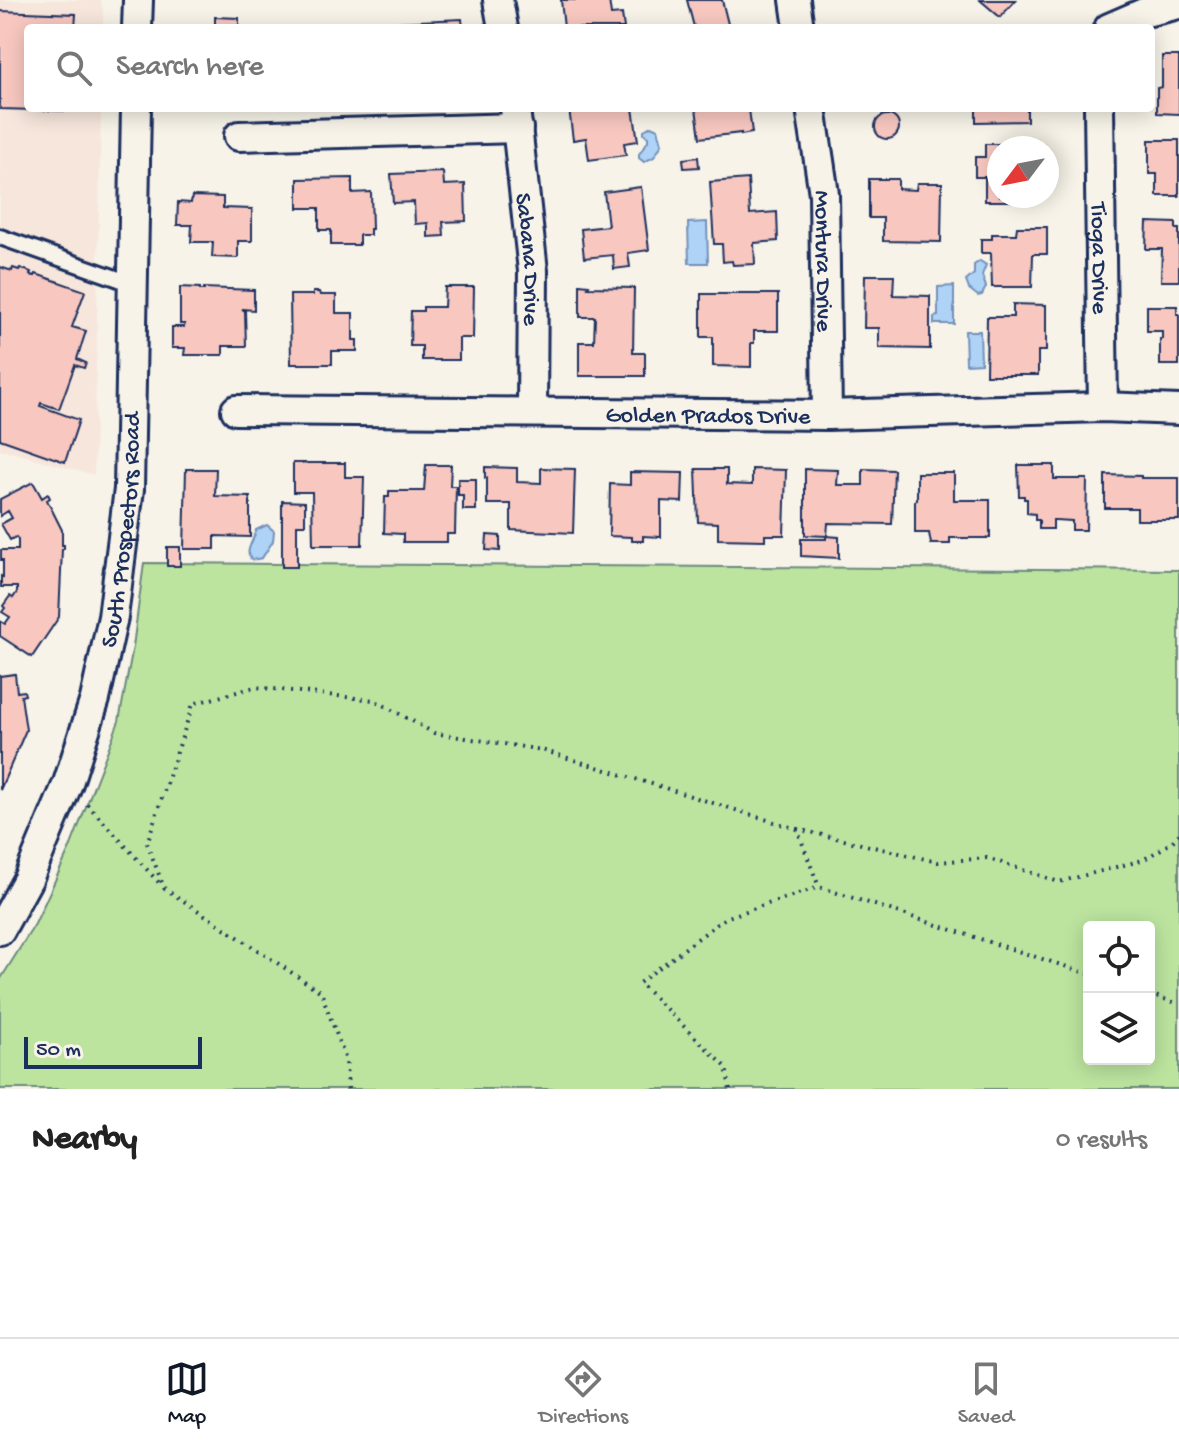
<!DOCTYPE html>
<html lang="en">
<head>
<meta charset="utf-8">
<style>
  body { margin:0; font-family:"Gochi Hand",sans-serif; background:#f2f2f2; color:#222 }
  .controls { position:absolute; right:24px; bottom:24px; display:grid; overflow:hidden; border-radius:8px; box-shadow:0 4px 20px #0003 }
  .controls button { width:72px; height:72px; display:grid; place-items:center; padding:0; border:0; border-bottom:2px solid #e0e0e0; background:#fff; color:#222; font:40px sans-serif }
  .compass { position:absolute; left:987px; top:136px; width:72px; height:72px; border-radius:50%; background:#fff; box-shadow:0 4px 20px #0003; rotate:238deg }
  .scale { position:absolute; left:24px; bottom:20px; width:178px; box-sizing:border-box; padding-left:8px; border:4px solid #1b2f5e; border-top:0; font-size:22px; line-height:28px; white-space:nowrap; color:#1b2f5e; -webkit-text-stroke:6px #f7f3e8; paint-order:stroke }
  .list { margin:0; padding:0; list-style:none }
  h2 { display:flex; justify-content:space-between; align-items:center; height:104px; margin:0; padding:0 32px; font-size:34px }
  h2 small { font-size:26px; font-weight:400; color:#767676 }
  .icon { flex:none; width:44px; height:44px; fill:none; stroke:currentColor; stroke-width:2; stroke-linecap:round; stroke-linejoin:round }
  .map { position:relative; flex:none; width:1179px; height:1089px; overflow:hidden }
  .search { position:absolute; background:#fff; box-shadow:0 4px 20px #0003; left:24px; right:24px; top:24px; height:88px; display:flex; align-items:center; gap:20px; box-sizing:border-box; padding:0 28px; border-radius:8px; color:#767676; font-size:30px }
  .sheet { height:248px; background:#fff }
  nav { display:flex; justify-content:space-around; align-items:center; box-sizing:border-box; height:112px; border-top:2px solid #e0e0e0; background:#fff; font-size:22px; color:#767676 }
  nav a { display:grid; justify-items:center; gap:4px }
  nav .on { color:#111827 }
  .map>svg:first-child { display:block }
  .built { fill:#f7e6dc }
  .green { fill:#bce49f; stroke:#6c8a7e; stroke-width:2; fill-rule:evenodd }
  .water { fill:#aed3f7; stroke:#7391ba; stroke-width:2 }
  .building { fill:#f8c8c0; stroke:#1b2f5e; stroke-width:2 }
  .lines { fill:none; stroke-linecap:round; stroke-linejoin:round }
  .service-casing { stroke:#1b2f5e; stroke-width:20 }
  .minor-casing { stroke:#1b2f5e; stroke-width:34 }
  .path { stroke:#1b2f5e; stroke-width:4; stroke-dasharray:2 6; stroke-linecap:butt }
  .service { stroke:#f7f3e8; stroke-width:14 }
  .minor { stroke:#f7f3e8; stroke-width:28 }
  .labels { text-anchor:middle; stroke-width:8; stroke-linejoin:round; paint-order:stroke }
  .street-label { font-size:24px; fill:#1b2f5e; stroke:#f7f3e8 }
</style>
</head>
<body>
<div class="map">
<svg width="1179" height="1089" viewBox="0 0 1179 1089">
  <rect width="100%" height="100%" fill="#f7f3e8"/>
  <filter id="ink" filterUnits="userSpaceOnUse"><feTurbulence type="fractalNoise" baseFrequency=".0125" numOctaves="2"/><feDisplacementMap in="SourceGraphic" scale="16" xChannelSelector="R" yChannelSelector="G"/><feConvolveMatrix kernelMatrix="1 2 1 2 8 2 1 2 1" color-interpolation-filters="sRGB"/></filter>
  <g filter="url(#ink)">
    <!-- built -->
    <path class="built" d="M0,0H101L103,11V28H28V108H101L94,475L0,449Z"/>
    <!-- green -->
    <path class="green" d="M144,563L1179,570V1089H0V980L35,924L70,848L119,721L133,647ZM1089,927H1149V1059H1089Z"/>
    <!-- water -->
    <path class="water" d="M651,126L658,129L662,144L654,157L644,162L639,158V154L648,141V137L644,133V130Z
      M707,222L708,263H689L688,223Z
      M980,261L986,265L982,275L986,287L982,295L978,296L969,289L966,281L974,274V265Z
      M954,286V324H934V317L938,316V287Z
      M965,331H980L981,363L966,364Z
      M267,525L274,531L273,541L262,558L252,560C243,552 254,541 256,530Z"/>
    <!-- building -->
    <path class="building" d="M561,0H609L611,15L622,14L624,28H564Z
      M687,0H722L729,28L694,27Z
      M980,0H1016L1000,17Z
      M0,11L76,14L75,28H28V108H73V111L0,109Z
      M215,17L239,18V28H215Z
      M462,19L463,28H397V22Z
      M1162,56H1179V114L1157,113V88L1162,87Z
      M569,108H633L638,141L624,143L626,155L589,160L586,138L573,140Z
      M696,108H759L749,109L752,133L741,135V133L700,138Z
      M976,108H1027V121L976,122Z
      M875 127a12 12 0 1 1 24 0a12 12 0 1 1-24 0Z
      M1149,140H1179V196H1157V174H1149Z
      M985,144H1043V148H999V196H1038V201H985V177H975V157H985Z
      M698,157L699,167L684,168L683,159Z
      M443,172L444,185L465,184L466,221L443,222L444,236L428,237V223L415,224L414,202L393,203L391,174Z
      M352,178V193L371,192L372,229H370V235H359V245H331V230H319V208H298V179Z
      M748,179L750,214L777,212L778,241L754,243L755,264L733,265L732,261L723,262L722,244H714L710,182Z
      M869,179H898V189L916,190L917,183H942L941,242L883,241V218H869Z
      M641,187L649,250L628,253L630,267L614,269L613,255L584,258L581,229L608,226L604,192Z
      M192,196L223,197V208L252,209V241H238V258L212,257L213,242H191L192,225H177L178,202L191,203Z
      M1147,222L1176,223V229H1179V281H1161L1162,249H1146Z
      M1017,227H1047V254H1033L1032,287H992L991,253H981V239H992V234H1016Z
      M0,267L12,271L13,268L19,270L20,268L31,272L30,275L35,276L36,274L85,291L72,327L86,331L77,359L86,363L84,368L75,365L59,409L41,403L40,406L79,420L65,462L0,439Z
      M865,275H894L893,295L930,296V349L879,348V328H864Z
      M580,284L589,285L588,287L634,288L633,353H645V376H579V342H594L595,317H580Z
      M180,287L200,288V290H204V288L254,290V310L242,309L245,311L246,346H223V355H184L185,348H172V327H184L185,324H180Z
      M445,287H474L473,338H459V360H422V346H410L411,311H423V307H444Z
      M313,292H319L320,295H336V313H353V340H357V351H332V364H291L290,295H313Z
      M701,294H778V331H754V343H751V367L713,366V337H701Z
      M1013,304L1046,305V351H1038V375H986L987,317H1013Z
      M1147,306H1177V314H1179V365H1160V339H1162V331H1147Z
      M293,463H345V477H364L362,545H313L312,492H293Z
      M426,465H451L450,486H456L455,534H447V542H403V534L384,533L385,497H389V491H424Z
      M1018,465H1054V479H1087L1086,530H1072V521L1055,520H1053V529H1039V520H1035V514L1027,513V499H1024V496H1019Z
      M485,467L517,468V482L541,483V468L575,469L573,533L511,530V504H487V478H485Z
      M186,469H216L215,496L250,497V537L215,536V549H184Z
      M696,469H727V484L752,485V469L786,470L784,535H765V540L718,539V523L698,522Z
      M805,469L838,470L837,485H863V469L894,470L892,524L828,523L827,536L805,535Z
      M630,472L683,473L682,502L661,501V537L643,536V541H632V537L609,536L610,484L630,485Z
      M917,473H954V500H990V538H950V544H931L929,533H915V501L917,500Z
      M1105,475L1141,476V478H1179V520H1137V508H1105Z
      M458,479H476V510H463V495H458Z
      M33,482L42,498L48,494L50,498L47,500L62,530V545H64V549H62L59,617L32,657L0,636V621L5,624L10,617L2,612L5,608L3,606L10,596L13,598L17,592V587H1V576L3,577V560H1V550H18V540L16,537L10,540L1,524L12,518L8,511L0,516V499Z
      M282,501L305,502V525H297V567H282Z
      M487,535L500,536V551L486,550Z
      M826,536L839,537V558L801,556V539H826Z
      M167,547H180V566H167Z
      M15,674L17,692L24,691L25,695L21,696L26,730L0,790V676Z"/>
    <g class="lines">
      <defs>
        <path id="service" d="M0,237L133,284"/>
        <g id="minor">
          <path d="M498,0L503,28"/>
          <path d="M795,0L799,28"/>
          <path d="M137,28L138,0"/>
          <path d="M1109,28L1146,12L1179,4"/>
          <path id="s1" d="M515,108L533,271L532,411"/>
          <path id="s2" d="M811,108L824,194L827,415"/>
          <path id="s3" d="M1099,108L1103,407"/>
          <path d="M239,136L518,128"/>
          <path id="s4" d="M236,410L827,415L1103,407L1179,410"/>
          <path id="s5" d="M0,930L28,879L68,783L95,699L113,617L129,489L136,108"/>
        </g>
      </defs>
      <!-- service casing -->
      <use href="#service" class="service-casing"/>
      <!-- minor casing -->
      <use href="#minor" class="minor-casing"/>
      <!-- path -->
      <path class="path" d="M87,804L162,886
        M797,829L938,862L987,858L1059,882L1143,860L1171,843L1179,834
        M1149,994L1179,1004
        M348,1089L346,1060L321,992L164,888L147,843L193,704L255,687L374,700L434,733L542,750L797,829L819,887
        M730,1089L726,1067L639,983L725,918L819,887L1089,974"/>
      <!-- service -->
      <use href="#service" class="service"/>
      <!-- minor -->
      <use href="#minor" class="minor"/>
    </g>
  </g>
  <g class="labels">
    <!-- street labels -->
    <g class="street-label">
      <text dy="8" stroke="none"><textPath href="#s3" startOffset="150">Tioga Drive</textPath></text>
      <text dy="8" stroke="none"><textPath href="#s1" startOffset="152">Sabana Drive</textPath></text>
      <text dy="8" stroke="none"><textPath href="#s2" startOffset="154">Montura Drive</textPath></text>
      <text dy="8" stroke="none"><textPath href="#s4" startOffset="472">Golden Prados Drive</textPath></text>
      <text dy="8" stroke="none"><textPath href="#s5" startOffset="422">South Prospectors Road</textPath></text>
    </g>
  </g>
</svg>
<div class="controls">
<button><svg class="icon" aria-label="locate" viewBox="0 0 24 24"><circle cx="12" cy="12" r="6"/><path d="M12 2v4M12 18v4M2 12h4M18 12h4"/></svg></button>
<button><svg class="icon" aria-label="layers" viewBox="0 0 24 24"><path d="M12 4l9 5-9 5-9-5zM3 14l9 5 9-5"/></svg></button>
</div>
<svg class="compass" viewBox="-18 -18 36 36"><path d="M0-13l5 13h-10z" fill="#e53935"/><path d="M0 13l5-13h-10z" fill="#767676"/></svg>
<div class="scale">50 m</div>
<div class="search"><svg class="icon" aria-label="search" viewBox="0 0 24 24"><circle cx="10" cy="10" r="6"/><path d="M15 15l6 6"/></svg>Search here</div>
</div>
<section class="sheet">
<h2>Nearby<small>0 results</small></h2>
<ul class="list">
</ul>
</section>
<nav>
<a class="on"><svg class="icon" aria-label="map" viewBox="0 0 24 24"><path d="M3 6l6-2 6 2 6-2v14l-6 2-6-2-6 2zM9 4v14M15 6v14"/></svg>Map</a>
<a><svg class="icon" aria-label="directions" viewBox="0 0 24 24"><path d="M12 3l9 9-9 9-9-9zM9 14v-3h6M13 9l2 2-2 2"/></svg>Directions</a>
<a><svg class="icon" aria-label="saved" viewBox="0 0 24 24"><path d="M7 4h10v16l-5-4-5 4z"/></svg>Saved</a>
</nav>
</body>
</html>
